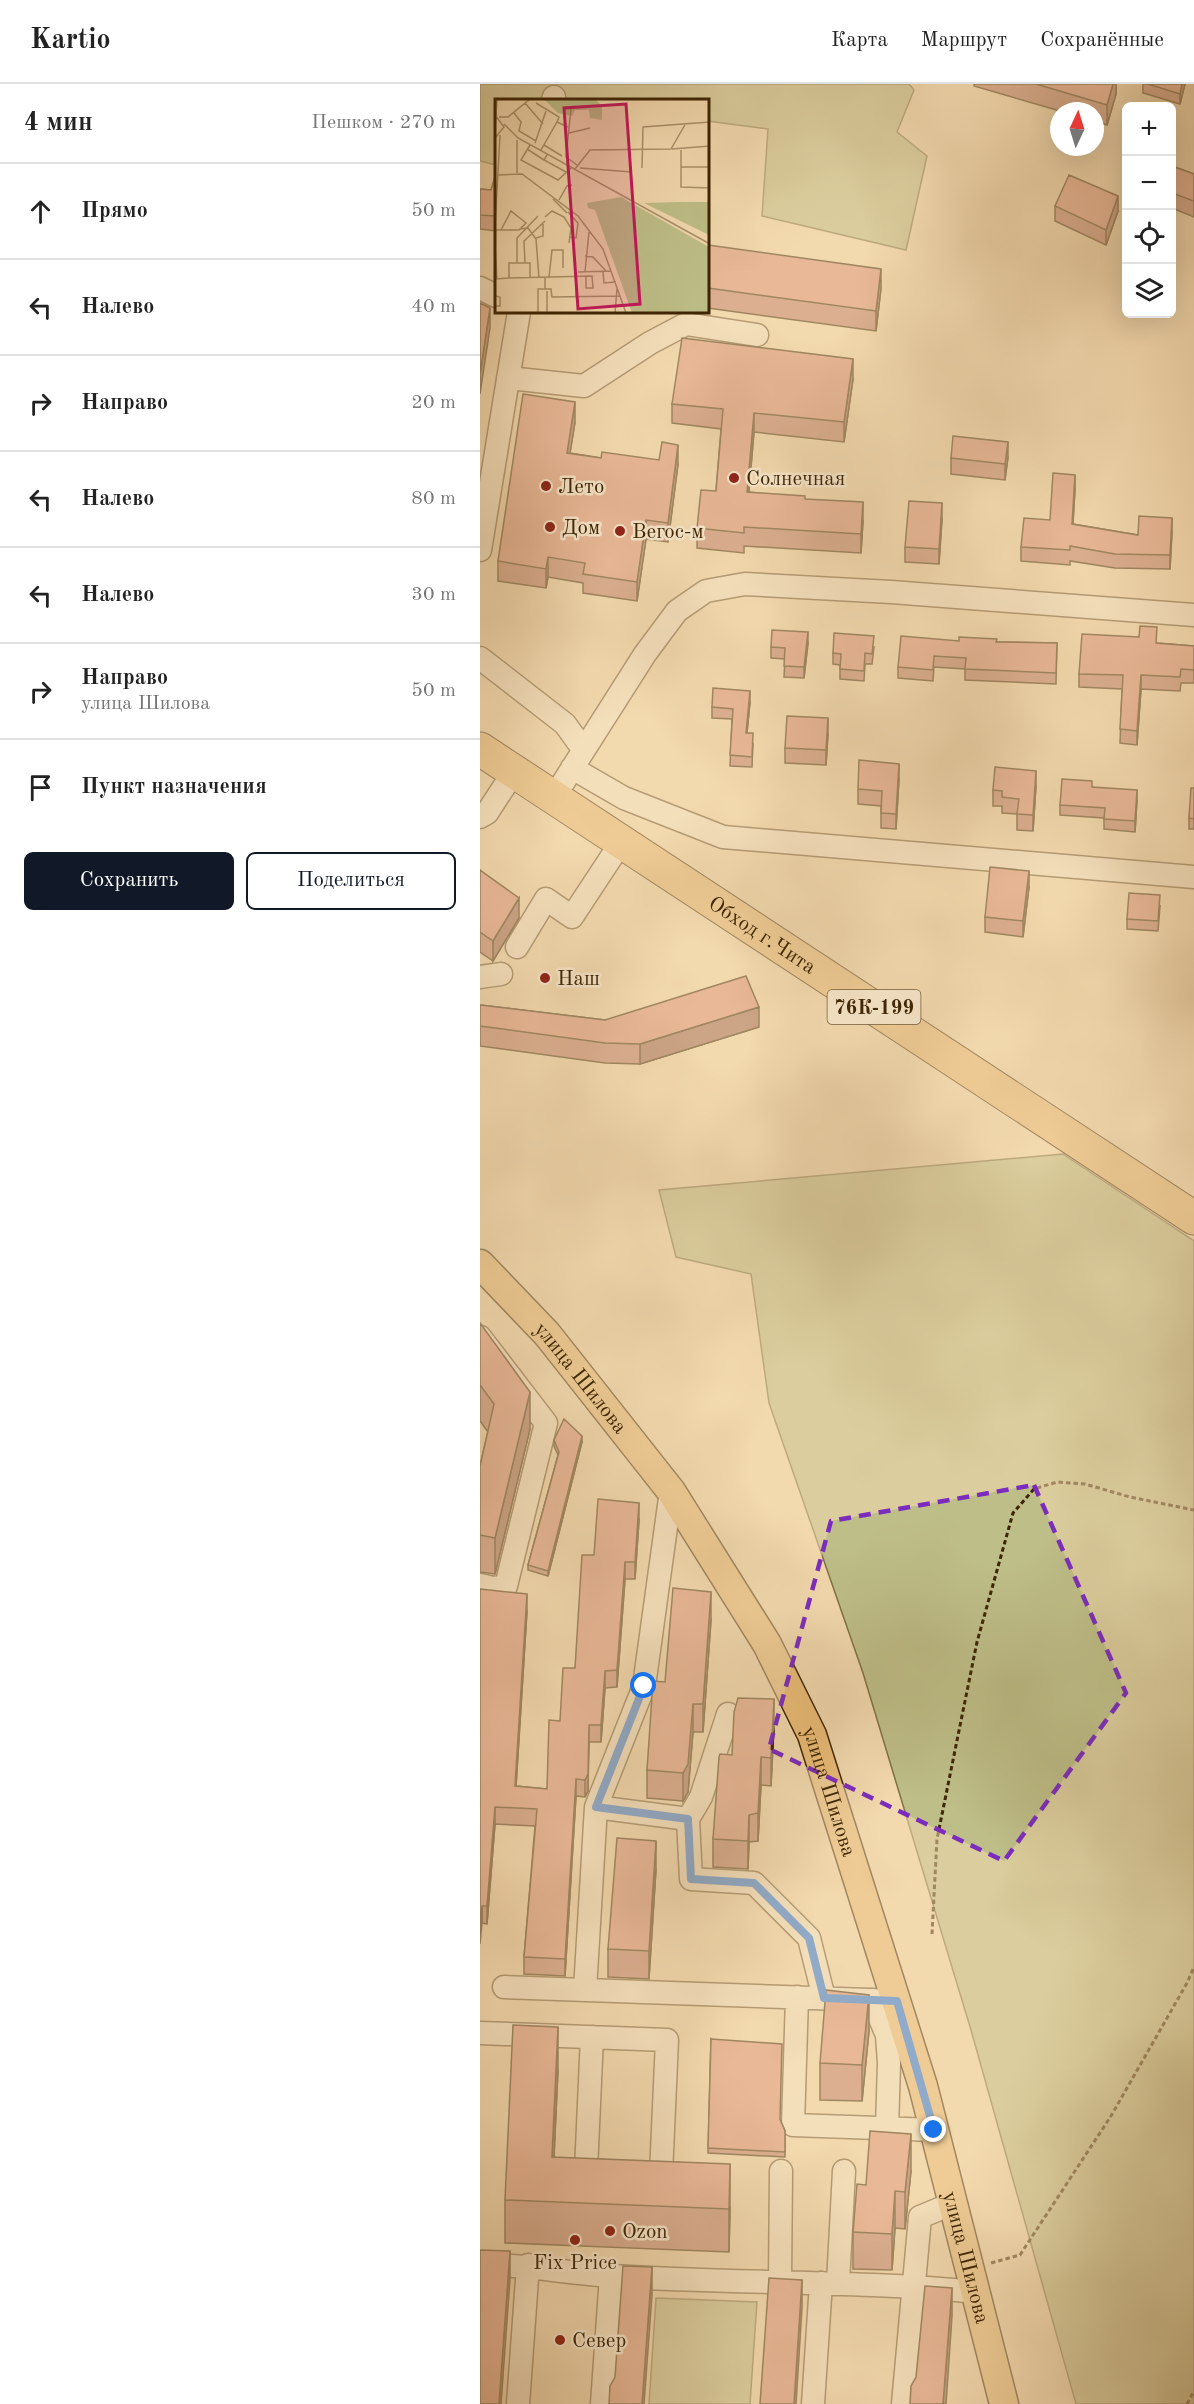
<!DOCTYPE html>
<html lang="ru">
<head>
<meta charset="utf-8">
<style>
  body { margin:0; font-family:"Old Standard TT",serif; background:#f2f2f2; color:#222 }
  .controls { position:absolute; right:18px; top:18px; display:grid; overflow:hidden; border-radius:9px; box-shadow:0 6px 24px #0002 }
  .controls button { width:54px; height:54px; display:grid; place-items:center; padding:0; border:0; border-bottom:2px solid #e0e0e0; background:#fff; color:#222; font:30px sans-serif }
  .compass { position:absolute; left:570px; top:18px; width:54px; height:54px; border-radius:50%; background:#fff; box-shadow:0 6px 24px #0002; rotate:4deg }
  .stop { position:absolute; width:18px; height:18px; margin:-14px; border:4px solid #1a73e8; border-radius:50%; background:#fff }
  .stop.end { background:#1a73e8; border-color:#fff; box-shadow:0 2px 6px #0008 }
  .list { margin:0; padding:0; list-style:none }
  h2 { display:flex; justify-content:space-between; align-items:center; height:78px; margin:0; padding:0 24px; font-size:26px }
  h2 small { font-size:20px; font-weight:400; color:#767676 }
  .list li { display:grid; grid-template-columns:39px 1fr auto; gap:18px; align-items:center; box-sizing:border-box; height:96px; padding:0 24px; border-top:2px solid #e0e0e0 }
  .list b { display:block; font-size:22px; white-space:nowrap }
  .list p { margin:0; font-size:20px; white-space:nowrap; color:#767676 }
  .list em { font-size:20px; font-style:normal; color:#767676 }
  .actions { display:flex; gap:12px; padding:18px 24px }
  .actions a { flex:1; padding:14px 0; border:2px solid #111827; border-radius:9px; text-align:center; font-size:21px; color:#111827 }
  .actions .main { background:#111827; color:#fff }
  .icon { flex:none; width:33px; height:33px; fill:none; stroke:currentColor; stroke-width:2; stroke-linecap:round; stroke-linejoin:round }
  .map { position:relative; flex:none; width:714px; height:2320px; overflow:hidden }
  header { display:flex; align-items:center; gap:36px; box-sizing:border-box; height:84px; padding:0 30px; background:#fff; border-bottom:2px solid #e0e0e0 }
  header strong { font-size:28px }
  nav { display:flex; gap:33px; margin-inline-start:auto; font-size:21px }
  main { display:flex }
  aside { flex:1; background:#fff }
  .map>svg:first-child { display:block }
  .green { fill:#bebe88; stroke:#7e7246; stroke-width:1.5 }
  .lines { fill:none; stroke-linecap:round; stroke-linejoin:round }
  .minor-casing { stroke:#6b522e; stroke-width:25 }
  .major-casing { stroke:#3e2503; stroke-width:31 }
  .highway-casing { stroke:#3e2503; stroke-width:35 }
  .path { stroke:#3e2503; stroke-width:3; stroke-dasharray:4.5 3; stroke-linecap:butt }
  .minor { stroke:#f7e6ca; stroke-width:22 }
  .major { stroke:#eabc77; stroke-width:28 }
  .highway { stroke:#eabc77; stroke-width:33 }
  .wall { fill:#bf7d6a; stroke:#3e2503; stroke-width:1.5 }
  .shaded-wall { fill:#9b6656; stroke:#3e2503; stroke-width:1.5 }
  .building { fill:#de917b; stroke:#3e2503; stroke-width:1.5 }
  .route { stroke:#1a73e8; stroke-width:8 }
  .marked { fill:none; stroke:#7b2cbf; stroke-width:4.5; stroke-dasharray:12 8; stroke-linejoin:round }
  .poi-dot { fill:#8f2418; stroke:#f7e6ca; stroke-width:2 }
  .labels { text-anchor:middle; stroke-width:5; stroke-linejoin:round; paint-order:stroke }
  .shield { fill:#f7e6ca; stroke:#765f3f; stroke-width:1.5 }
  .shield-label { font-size:20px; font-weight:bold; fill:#3e2503 }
  .poi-label { font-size:21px; fill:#3e2503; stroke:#f7e6ca; text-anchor:start }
  .street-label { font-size:21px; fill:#3e2503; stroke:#f7e6ca }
  .inset-road { fill:none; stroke:#ab916a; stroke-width:1.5 }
  .view { fill:#c2185b; fill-opacity:0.15; stroke:#c2185b; stroke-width:3 }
  .inset-edge { fill:none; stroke:#3e2503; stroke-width:3 }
</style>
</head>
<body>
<header>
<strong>Kartio</strong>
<nav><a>Карта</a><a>Маршрут</a><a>Сохранённые</a></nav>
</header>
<main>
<aside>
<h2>4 мин<small>Пешком · 270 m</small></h2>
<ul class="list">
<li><svg class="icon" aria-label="ahead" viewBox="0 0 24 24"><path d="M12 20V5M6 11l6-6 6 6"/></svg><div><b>Прямо</b></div><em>50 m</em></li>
<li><svg class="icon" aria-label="left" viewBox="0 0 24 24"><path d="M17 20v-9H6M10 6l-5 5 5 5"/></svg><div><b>Налево</b></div><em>40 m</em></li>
<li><svg class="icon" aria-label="right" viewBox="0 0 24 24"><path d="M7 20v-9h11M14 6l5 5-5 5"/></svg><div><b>Направо</b></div><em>20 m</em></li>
<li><svg class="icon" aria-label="left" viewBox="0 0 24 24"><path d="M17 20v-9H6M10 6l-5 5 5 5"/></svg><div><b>Налево</b></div><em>80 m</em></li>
<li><svg class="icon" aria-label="left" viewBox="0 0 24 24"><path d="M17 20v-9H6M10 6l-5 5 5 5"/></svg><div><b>Налево</b></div><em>30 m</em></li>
<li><svg class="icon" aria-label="right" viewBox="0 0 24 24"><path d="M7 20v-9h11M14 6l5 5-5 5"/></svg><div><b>Направо</b><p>улица Шилова</p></div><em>50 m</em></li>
<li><svg class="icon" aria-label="arrive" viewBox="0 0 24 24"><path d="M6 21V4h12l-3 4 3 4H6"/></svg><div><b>Пункт назначения</b></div></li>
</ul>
<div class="actions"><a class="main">Сохранить</a><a>Поделиться</a></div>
</aside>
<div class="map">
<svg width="714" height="2320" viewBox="0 0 714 2320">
  <rect width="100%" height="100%" fill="#f3d9ae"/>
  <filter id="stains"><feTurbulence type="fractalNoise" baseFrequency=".00333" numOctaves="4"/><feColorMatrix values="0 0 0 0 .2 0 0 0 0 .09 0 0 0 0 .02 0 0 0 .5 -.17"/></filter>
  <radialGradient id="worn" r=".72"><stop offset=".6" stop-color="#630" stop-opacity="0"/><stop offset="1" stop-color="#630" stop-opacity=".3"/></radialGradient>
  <!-- green -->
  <path class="green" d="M0,0H429L434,6L417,48L447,72L426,166L282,132L288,45L228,37V16H16V81L0,77Z
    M583,1070L714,1157V2320H596L491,1946L383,1589L289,1319L271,1190L196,1173L179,1106Z
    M176,2214L277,2218L270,2320H169Z"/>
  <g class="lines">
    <defs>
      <path id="minor" d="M73,16L74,13
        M0,204L16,212
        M28,294L104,302L170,259L206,240L277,251
        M0,466L39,228
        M0,574L85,640L103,665
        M92,684L144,714L243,753L714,793
        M74,713L165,570L197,527L226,507L265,500L411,508L714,531
        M0,733L7,729L35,686
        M37,863L66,815L92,833L142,757
        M0,893L21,890
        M0,1253L66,1339L26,1502L13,1504L0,1501
        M116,1723L208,1735L211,1795L274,1799L329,1854L344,1914
        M208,1735L221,1713L248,1630
        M24,1903L417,1917
        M105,1906L116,1723L164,1602L191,1407
        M317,1913L313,2041L454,2046
        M392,1916L407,1951L409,1979L407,2045
        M0,1949L187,1956L181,2090L164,2089
        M112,1953L106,2086L123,2087
        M0,2180C44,2181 88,2189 132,2192C253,2200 375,2196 497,2208
        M300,2197L301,2087
        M358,2199L364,2087
        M38,2320L48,2181
        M122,2320L131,2192
        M333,2320L341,2199
        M423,2320L440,2133L474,2119"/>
      <g id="major">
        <path id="s1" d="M0,1180L67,1250L191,1407L287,1560L332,1651L443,2002L524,2320"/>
      </g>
      <g id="highway">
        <path id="s2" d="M0,665L714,1134"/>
      </g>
    </defs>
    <!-- minor casing -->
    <use href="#minor" class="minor-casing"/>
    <!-- major casing -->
    <use href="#major" class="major-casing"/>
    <!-- highway casing -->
    <use href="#highway" class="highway-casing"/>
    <!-- path -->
    <path class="path" d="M452,1850L457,1755L497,1558L533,1429L554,1405L577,1398L605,1400L650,1413L714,1426
      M511,2179L540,2171L631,2032L707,1899L714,1883
      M707,2320L714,2307"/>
    <!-- minor -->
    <use href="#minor" class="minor"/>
    <!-- major -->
    <use href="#major" class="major"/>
    <!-- highway -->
    <use href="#highway" class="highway"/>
  </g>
  <!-- wall -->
  <path class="wall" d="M494,0H636V10L627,41L615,37V27H580L494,2Z
    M663,0H705L700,20L663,9Z
    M692,82L714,90V133L692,124Z
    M16,90V147L0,145V105L11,106Z
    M575,122L638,127L626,161L575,137Z
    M228,161L401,204L396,247L228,224Z
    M373,295L364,358L274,348L269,408L325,415L383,437L381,469L264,462V469L217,464V444L236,407L241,345L192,339V320Z
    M95,338L90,369L121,374L198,380L188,458L166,455L157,517L103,509V499L68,493L66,504L18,497V477Z
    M528,373L525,396L471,390V374Z
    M595,405L593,440L658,451L692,448L690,485L635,484L590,477V481L541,477V463L570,436Z
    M462,435L459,480L425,478V463Z
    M659,553L677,559L714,562V599H701L700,607L661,605L657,661L640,659L642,605L599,603V590Z
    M479,557L577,559L576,600L485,596V585L454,583L453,597L418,594V583Z
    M328,559L324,594L304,593L305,575L291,574V563Z
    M394,563L392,580H385L384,597L360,595V581L353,580V569Z
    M270,618L267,649L273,660L272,683L250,682L252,635L232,634V623Z
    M348,650L346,681L305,679V664Z
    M419,695L416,745L401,744V722L378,720V705Z
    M556,702L553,747L537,746V730L522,729V722H513V706Z
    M612,703L657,716L655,748L624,745V734L580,731V721Z
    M714,704V745H709V734Z
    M0,786L39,834L13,877L0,868Z
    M549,803L543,853L505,848V833Z
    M680,822L678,847L647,845V835Z
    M0,921L125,936L279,943L160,980L125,979L0,962Z
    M0,1239L50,1345L15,1490L0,1488V1382L8,1348L0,1337Z
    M74,1356L102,1358L68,1492L48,1486V1481L78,1371L74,1362Z
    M159,1436L155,1495H145L137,1603L125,1604L121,1658H109L108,1707L105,1713L96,1712L85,1892L44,1890V1873L55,1742L15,1740L7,1840L2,1839L0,1505L47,1527L36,1702L67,1705L80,1637L95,1584L114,1471Z
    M231,1536L223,1648H213L208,1708L203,1717L167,1714V1686L185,1598Z
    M294,1643L291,1702L281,1701L278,1757L269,1758L268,1785L233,1783V1755L252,1671Z
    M176,1785L169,1895L128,1893V1865Z
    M389,1947L382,2017L340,2016V1979Z
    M231,1955L300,2036L305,2047V2073L228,2069Z
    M78,1985L74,2073L250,2123L249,2168L25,2159V2116Z
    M431,2087L425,2145L415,2144L412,2186L373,2185V2148L386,2101Z"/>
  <!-- shaded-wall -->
  <path class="shaded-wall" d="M633,0H636V10L627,41V21Z
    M702,0H705L700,20V10Z
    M638,112V127L626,161V146Z
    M401,185V204L396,247V227Z
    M10,224V244L0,310V290Z
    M373,275V295L364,358V338Z
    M95,318V338L87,388V369Z
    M274,329V348L267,427V408Z
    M528,358V373L525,396V380Z
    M198,361V380L188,458V439Z
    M595,391V405L592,455V440Z
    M383,418V437L381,469V450Z
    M462,419V435L459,480V465Z
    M692,434V448L690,485V471Z
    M166,436V455L157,517V498Z
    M68,473V493L66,504V485Z
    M328,548V559L324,594V583Z
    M661,591V605L657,661V647Z
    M270,607V618L266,659V649Z
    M348,634V650L346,681V666Z
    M419,680V695L416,745V730Z
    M556,687V702L553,747V731Z
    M657,706V716L655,748V737Z
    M549,787V803L543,853V837Z
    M39,814V834L13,877V857Z
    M279,923V943L160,980V960Z
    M50,1308V1345L15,1490V1454Z
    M102,1352V1358L68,1492V1487Z
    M159,1419V1436L155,1495V1478Z
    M145,1478V1495L137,1603V1586Z
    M231,1508V1536L223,1648V1620Z
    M47,1510V1527L35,1719V1702Z
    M125,1587V1604L121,1658V1641Z
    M294,1615V1643L291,1702V1674Z
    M213,1620V1648L208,1708L203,1717V1689Z
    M109,1641L108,1707L105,1713V1696Z
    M281,1673V1701L278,1757V1729Z
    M96,1695V1712L85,1892V1875Z
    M15,1723V1740L7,1840V1822Z
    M269,1731V1758L268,1785V1757Z
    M176,1757V1785L169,1895V1867Z
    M2,1822V1839L0,1860V1843Z
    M389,1911V1947L382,2017V1981Z
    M78,1943V1985L72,2115V2073Z
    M431,2050V2087L425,2145V2108Z
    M250,2080V2123L249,2168V2125Z
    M415,2107V2144L412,2186V2150Z
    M30,2167V2195L21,2320H19Z
    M172,2183V2211L164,2320H162Z
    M322,2196V2224L316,2320H314Z
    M472,2204V2232L466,2320H463Z"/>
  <!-- building -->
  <path class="building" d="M556,0H633L627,21Z
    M668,0H702L700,10Z
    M692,82L714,90V117L692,109Z
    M16,90V132L0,131V105L11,106Z
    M589,91L638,112L626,146L575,122Z
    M228,161L401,185L396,227L228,204Z
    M0,219L10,224L0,290Z
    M202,254L373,275L364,338L274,329L267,408L325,412V415L383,418L381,450L264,443V449L217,444L221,406L236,407L243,325L192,320Z
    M43,310L95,318L87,369L121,374L122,368L179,376L182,358L198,361L188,439L166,436L157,498L103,490L105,479L68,473L66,485L18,477Z
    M473,352L528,358L525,380L471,374Z
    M573,389L595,391L592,440L658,451L659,432L692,434L690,471L635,470L590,462V466L541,463L544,434L570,436Z
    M429,417L462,419L459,465L425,463Z
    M660,542L677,543L676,559L714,562V586L701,585L700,593L661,591L657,647L640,645L643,591L599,590L602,550L659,553Z
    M292,546L328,548L324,583L304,582L305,564L291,563Z
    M354,549L394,552L392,570L385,569L384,587L360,585L361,570L353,569Z
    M421,552L479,557V553L517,555L516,558L577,559L576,589L485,585L486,574L454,572L453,586L418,583Z
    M233,604L270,607L266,649H273L272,673L250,671L253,625L232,623Z
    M307,632L348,634L346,666L305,664Z
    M379,676L419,680L416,730L401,729L402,707L378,705Z
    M515,683L556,687L553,731L537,730L539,715L522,713V707L513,706Z
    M582,695L612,697V703L657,706L655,737L624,735L625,724L580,721Z
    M711,704H714V735L709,734Z
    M510,783L549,787L543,837L505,833Z
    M0,786L39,814L13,857L0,848Z
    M649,809L680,811L678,837L647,835Z
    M266,892L279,923L160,960L125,959L0,942V921L125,936Z
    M0,1239L50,1308L15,1454L0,1451V1382L14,1320L0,1301Z
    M84,1335L102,1352L68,1487L48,1481L79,1368L74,1356Z
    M118,1415L159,1419L155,1478H145L137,1586L125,1587L121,1641H109L108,1690L105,1696L96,1695L85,1875L44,1873L57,1725L15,1723L7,1822H2L0,1843V1505L47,1510L35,1702L67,1705L69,1636L80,1637L83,1584H95L102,1471H114Z
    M193,1504L231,1508L223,1620H213L208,1680L203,1689L167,1686L173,1597L185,1598Z
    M258,1614L294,1615L291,1674L281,1673L278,1729L269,1731L268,1757L233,1755L239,1673L240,1670L252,1671L254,1628Z
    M137,1754L176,1757L169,1867L128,1865Z
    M346,1906L389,1911L382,1981L340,1979Z
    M33,1941L78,1943L72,2073L250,2080L249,2125L25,2116Z
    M231,1955L302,1960L300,2035L305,2047V2068L228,2064Z
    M390,2047L431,2050L425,2108L415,2107L412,2150L373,2148L377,2100L386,2101Z
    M0,2166L30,2167L19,2320H0Z
    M143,2182L172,2183L162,2320H129L130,2302L135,2293Z
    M289,2194L322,2196L314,2320H280Z
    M445,2202L472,2204L463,2320H430L431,2302L436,2293Z"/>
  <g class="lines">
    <!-- route -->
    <path class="route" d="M164,1602L116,1723L208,1735L211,1795L274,1799L329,1854L344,1914L417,1917L454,2046"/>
  </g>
  <!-- marked area -->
  <path d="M0 0H714V2320H0ZM554,1401L646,1609L524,1777L289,1665L351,1437Z" fill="#f3d9ae" fill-opacity=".55" fill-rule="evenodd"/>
  <path class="marked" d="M554,1401L646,1609L524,1777L289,1665L351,1437Z"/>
  <!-- markers -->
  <g class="poi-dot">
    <circle cx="254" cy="394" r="6"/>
    <circle cx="66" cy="402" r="6"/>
    <circle cx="70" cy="443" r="6"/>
    <circle cx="140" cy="447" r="6"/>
    <circle cx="65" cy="894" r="6"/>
    <circle cx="130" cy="2147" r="6"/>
    <circle cx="95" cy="2156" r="6"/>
    <circle cx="80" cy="2256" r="6"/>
  </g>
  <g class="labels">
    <!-- shield labels -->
    <rect class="shield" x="347.5" y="906" width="93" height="34" rx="4.5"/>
    <g class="shield-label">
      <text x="394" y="930">76К-199</text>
    </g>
    <!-- poi labels -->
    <g class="poi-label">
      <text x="266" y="401">Солнечная</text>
      <text x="78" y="409">Лето</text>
      <text x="82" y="450">Дом</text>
      <text x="152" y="454">Вегос-м</text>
      <text x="77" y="901">Наш</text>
      <text x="142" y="2154">Ozon</text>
      <text x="95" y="2185" text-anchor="middle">Fix Price</text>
      <text x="92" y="2263">Север</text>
    </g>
    <!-- street labels -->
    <g class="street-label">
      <text dy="7" stroke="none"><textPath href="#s2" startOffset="338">Обход г.Чита</textPath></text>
      <text dy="7" stroke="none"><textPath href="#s1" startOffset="152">улица Шилова</textPath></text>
      <text dy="7" stroke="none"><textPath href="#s1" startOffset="638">улица Шилова</textPath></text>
      <text dy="7" stroke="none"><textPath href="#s1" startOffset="1124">улица Шилова</textPath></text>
    </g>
  </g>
  <!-- overview -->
  <g transform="translate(15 15)">
    <rect width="214" height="214" fill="#f3d9ae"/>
    <path d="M49,0H100L107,7V21L95,19L94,11H80L77,17L63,14ZM126,98L214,148V214H137L100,111L93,109L92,104ZM214,103V136L149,104L184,103Z" fill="#bebe88"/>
    <path class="inset-road" d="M30,4L48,25M41,4L64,18L62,23M76,10L71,58L82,66M19,14L26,23L24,32L41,42M0,16L9,28L0,39M4,18H13L35,0M9,25L23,39L215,145M0,31L2,0M74,34L95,29M22,41V74M40,44L51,12M35,46L26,61L63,81L76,69M49,46L67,57M32,50L49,61M177,50L215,47M46,51L62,23L73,28M186,51V88L215,89M52,56L49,61L71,73M186,68H215M85,69L137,73M147,69L148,28L215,23M80,70L95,51L176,50L191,24M2,76L27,75L83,117L108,150L131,214M58,100L72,114M64,101L72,87L77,86M73,113L83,124L81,139L74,138M50,118L57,112L69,118L76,129L74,144M0,128L5,36M25,130L33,129L41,140L44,179M0,131H24L31,124L16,112L6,131M41,139L48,137V125M0,148L2,180M90,157L98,158L111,172M22,164V139L43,117M30,164L29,142L50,122M83,173L116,172M90,173L94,133M108,173L109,184L121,183M54,178L57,151H68V169M81,178V198M14,179V164H35V179M50,179V190H56L57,198L125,197M0,180L14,179L97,177L98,189H91V177M0,197L5,198V207H0M43,214V190H50M52,214V192M120,214L122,190"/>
    <path class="view" d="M131,5L145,205L83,210L69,9Z"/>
    <rect width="214" height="214" class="inset-edge"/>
  </g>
  <rect width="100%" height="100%" filter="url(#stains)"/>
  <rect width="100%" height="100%" fill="url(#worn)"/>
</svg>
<div class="controls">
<button>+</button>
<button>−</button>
<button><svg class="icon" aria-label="locate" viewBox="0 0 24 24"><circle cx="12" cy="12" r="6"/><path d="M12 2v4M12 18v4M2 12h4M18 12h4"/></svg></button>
<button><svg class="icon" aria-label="layers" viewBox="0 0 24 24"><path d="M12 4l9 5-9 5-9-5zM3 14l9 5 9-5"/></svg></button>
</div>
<svg class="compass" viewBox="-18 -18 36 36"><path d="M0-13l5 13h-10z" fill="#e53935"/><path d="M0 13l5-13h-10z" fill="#767676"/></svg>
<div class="stop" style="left:164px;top:1602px"></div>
<div class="stop end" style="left:454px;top:2046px"></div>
</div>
</main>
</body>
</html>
